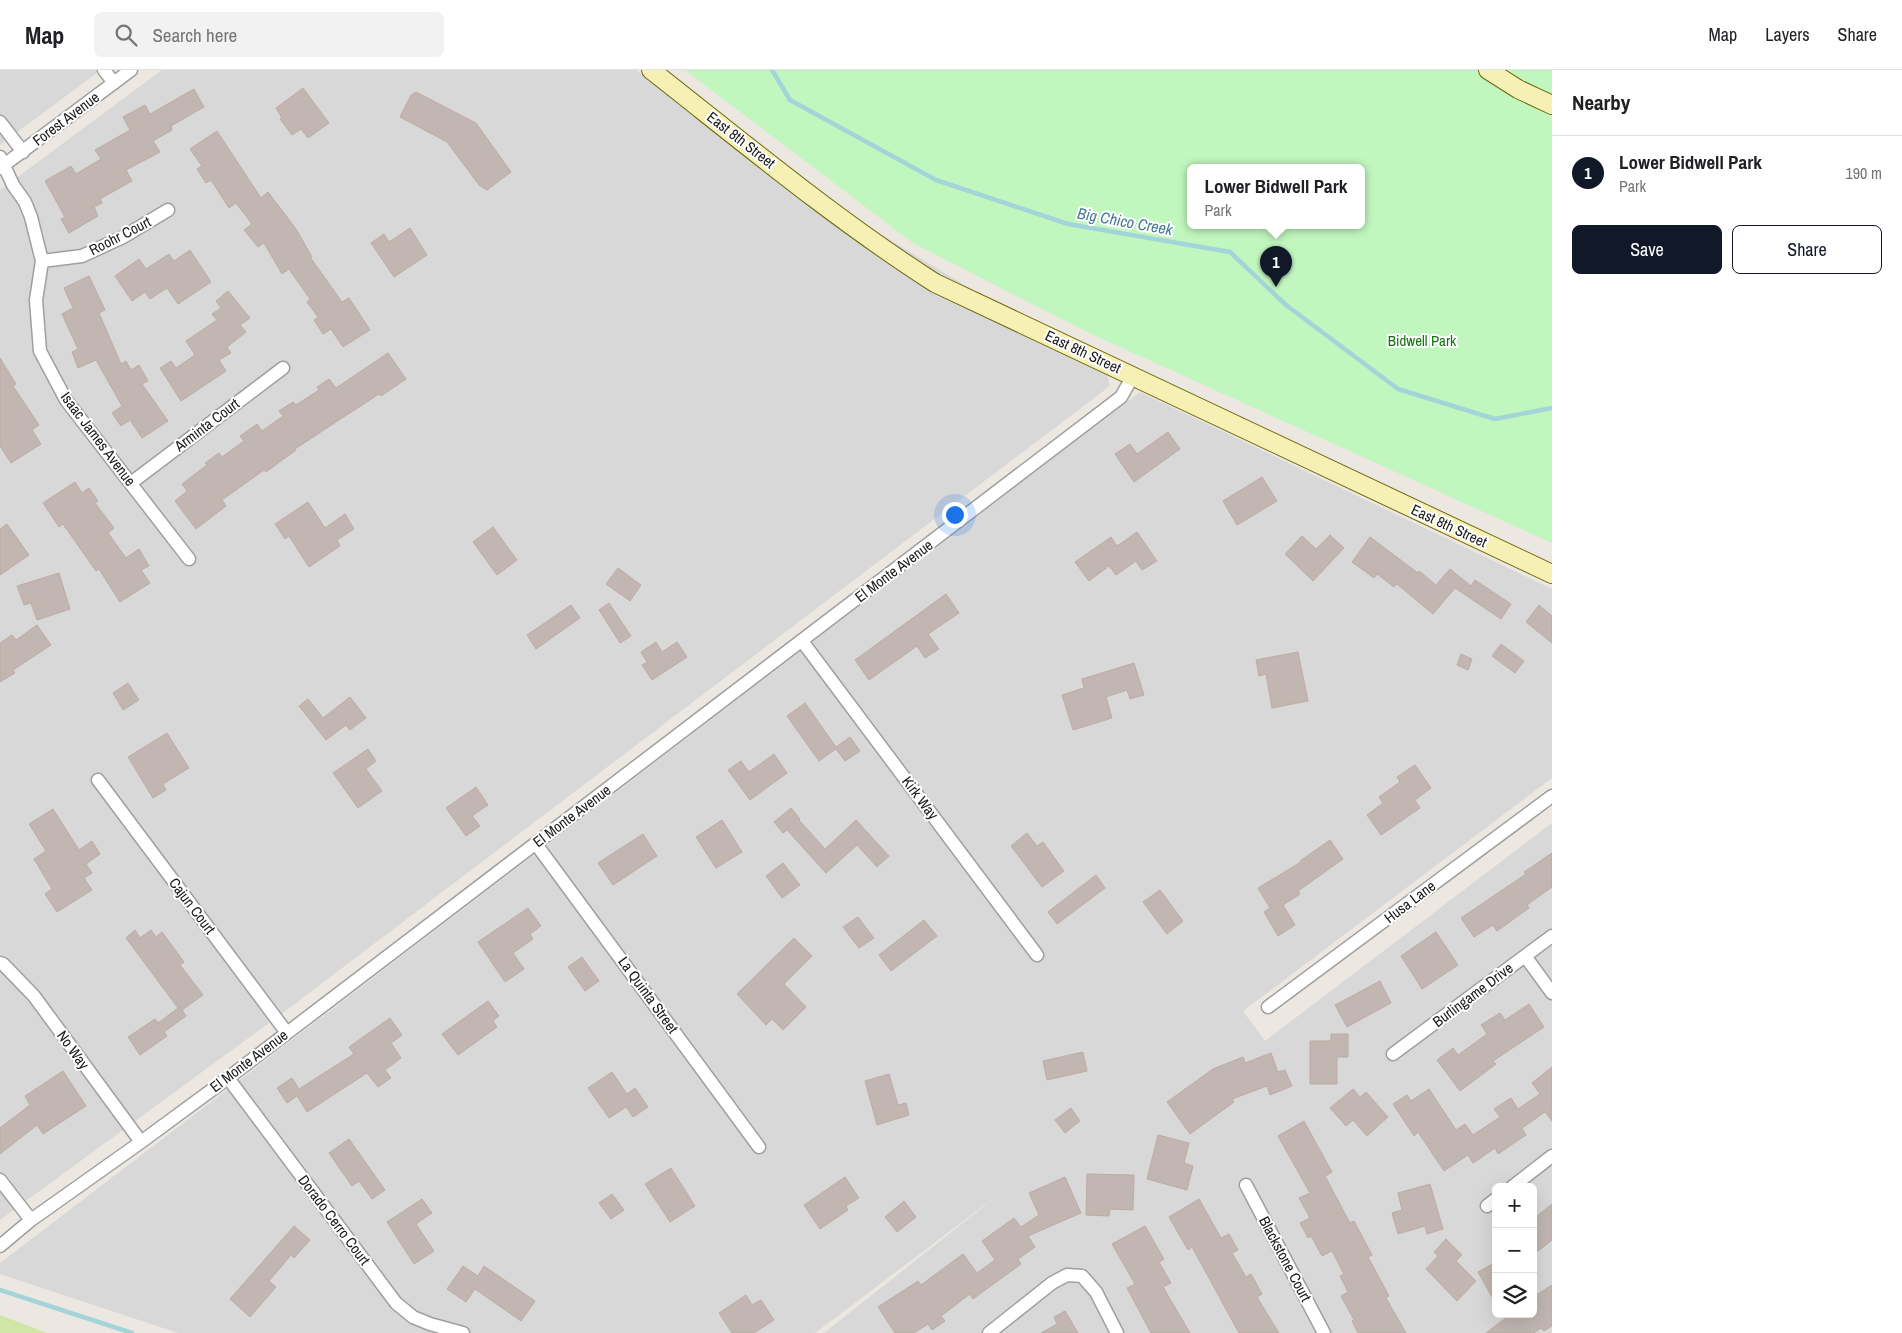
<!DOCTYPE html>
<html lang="en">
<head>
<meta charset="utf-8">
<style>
  body { margin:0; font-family:"Archivo Narrow",sans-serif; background:#f2f2f2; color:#202124 }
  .controls { position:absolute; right:15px; bottom:15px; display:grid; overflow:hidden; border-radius:8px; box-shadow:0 5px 20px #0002 }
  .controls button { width:45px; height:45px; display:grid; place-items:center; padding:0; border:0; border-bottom:1px solid #e0e0e0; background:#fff; color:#202124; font:25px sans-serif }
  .you { position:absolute; left:954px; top:444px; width:18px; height:18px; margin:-12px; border:4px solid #fff; border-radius:50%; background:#1a73e8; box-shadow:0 0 0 8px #1a73e833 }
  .badge { display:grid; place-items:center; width:32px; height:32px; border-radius:50%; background:#111827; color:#fff; font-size:16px; font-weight:700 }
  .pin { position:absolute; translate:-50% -41px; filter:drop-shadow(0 1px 2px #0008) }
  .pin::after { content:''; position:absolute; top:26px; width:18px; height:15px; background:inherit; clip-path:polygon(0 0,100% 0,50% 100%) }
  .popup { position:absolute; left:1187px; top:94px; width:178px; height:65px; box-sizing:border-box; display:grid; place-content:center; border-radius:8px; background:#fff; filter:drop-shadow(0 1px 4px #0005); font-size:16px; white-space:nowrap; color:#757577 }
  .popup b { font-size:19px; color:#202124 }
  .popup::after { content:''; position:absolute; left:50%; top:100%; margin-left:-10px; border:10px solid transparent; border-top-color:#fff }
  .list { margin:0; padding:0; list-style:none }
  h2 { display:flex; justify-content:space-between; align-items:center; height:65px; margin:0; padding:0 20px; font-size:21px }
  h2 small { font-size:16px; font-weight:400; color:#757577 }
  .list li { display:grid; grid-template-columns:32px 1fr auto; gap:15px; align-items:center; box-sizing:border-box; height:75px; padding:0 20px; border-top:1px solid #e0e0e0 }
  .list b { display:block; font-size:19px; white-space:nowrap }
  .list p { margin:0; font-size:16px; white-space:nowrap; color:#757577 }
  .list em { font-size:16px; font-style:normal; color:#757577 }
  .actions { display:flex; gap:10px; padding:15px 20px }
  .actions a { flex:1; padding:11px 0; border:1px solid #111827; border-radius:8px; text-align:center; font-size:18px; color:#111827 }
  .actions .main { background:#111827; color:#fff }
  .icon { flex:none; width:28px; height:28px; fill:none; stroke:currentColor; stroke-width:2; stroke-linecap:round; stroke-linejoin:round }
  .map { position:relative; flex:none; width:1552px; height:1263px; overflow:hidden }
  header { display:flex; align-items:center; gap:30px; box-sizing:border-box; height:70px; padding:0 25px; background:#fff; border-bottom:1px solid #e0e0e0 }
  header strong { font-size:24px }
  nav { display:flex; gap:28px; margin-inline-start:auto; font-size:18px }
  .search { width:350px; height:45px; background:#f2f2f2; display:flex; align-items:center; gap:12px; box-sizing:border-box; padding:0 18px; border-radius:8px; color:#757577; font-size:19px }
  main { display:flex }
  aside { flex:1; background:#fff }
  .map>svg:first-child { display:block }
  .residential { fill:#d9d8d8; fill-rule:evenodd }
  .grass { fill:#cfe6a7 }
  .park { fill:#c1f7be; fill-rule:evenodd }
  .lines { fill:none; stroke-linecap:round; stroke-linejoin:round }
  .stream { stroke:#a2d4d9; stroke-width:4.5 }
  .building { fill:#c1b6b1; stroke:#bdaba4 }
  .street-casing { stroke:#9f9f9f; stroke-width:15 }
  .secondary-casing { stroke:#6c6808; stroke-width:20 }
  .street { stroke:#fff; stroke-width:12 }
  .secondary { stroke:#f6f0b5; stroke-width:18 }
  .labels { text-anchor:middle; stroke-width:4; stroke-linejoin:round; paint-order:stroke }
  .street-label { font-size:15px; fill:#1b1b1b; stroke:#fff }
  .park-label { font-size:15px; fill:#15730f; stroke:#fff }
  .water-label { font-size:16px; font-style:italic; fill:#467a97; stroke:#fff }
</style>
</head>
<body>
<header>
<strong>Map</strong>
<div class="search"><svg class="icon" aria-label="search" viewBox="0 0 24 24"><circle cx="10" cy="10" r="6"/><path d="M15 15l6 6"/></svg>Search here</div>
<nav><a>Map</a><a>Layers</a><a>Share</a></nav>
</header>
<main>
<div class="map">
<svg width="1552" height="1263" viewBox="0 0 1552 1263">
  <rect width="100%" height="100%" fill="#ece7e1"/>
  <!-- residential -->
  <path class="residential" d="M0,0H101L0,75Z
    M162,0H636L742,80L1106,301L1110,316L284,942L0,1150V120Z
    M1140,322L1552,519V708L1243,941L1265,971L1552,753V1263H824L1002,1122L815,1263H178L0,1204V1193ZM1496,1117H1533V1244H1496Z"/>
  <!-- grass -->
  <path class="grass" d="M0,1245L47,1263H0Z"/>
  <!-- park -->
  <path class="park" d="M685,0H1552V473L1085,261L913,173ZM1191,98H1361V156H1191Z"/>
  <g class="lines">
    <!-- stream -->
    <path class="stream" d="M772,0L790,30L936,110L1068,154L1230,182L1286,235L1398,319L1495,349L1552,338
      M0,1220L132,1263"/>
  </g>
  <!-- building -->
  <path class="building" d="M303,18L329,53L308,68L301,59L292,65L280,49L282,48L276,38Z
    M194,19L204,37L171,56L172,60L153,71L160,82L126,100L132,111L100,129L102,133L94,137L98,146L69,163L61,149L65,147L45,111L71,96L76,104L101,89L95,80L130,60L123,47L145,35L150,44Z
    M416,22L476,53L511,102L487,120L479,115L447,72L400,47L411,25Z
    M217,61L261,128L268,122L296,159L312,187H310L342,232L349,228L370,260L343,277L331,259L323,264L314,250L318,247L307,232L310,229L289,199L282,204L264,173L258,177L244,160L252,154L236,133L229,138L211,110L206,113L197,99L202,96L190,79Z
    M410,158L427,185L394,207L371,173L384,164L389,172Z
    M190,180L211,212L178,234L167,218L150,229L145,222L132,231L115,206L139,189L146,199L169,184L174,191Z
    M89,206L105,240L99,243L121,294L126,291L131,300L139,295L148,311L142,314L168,351L142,368L130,350L121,356L112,343L122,336L96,290L78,298L72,282L78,279L62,244L73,238L64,218Z
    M228,221L250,248L240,255L246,262L227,277L231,283L219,290L226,301L181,331L160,298L171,291L176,298L195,285L186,271L217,250L212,244L221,238L216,231Z
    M388,283L406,309L381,326L379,324L339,350L295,379L296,380L266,402L264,400L222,430L226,436L196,459L175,431L187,421L182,414L207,395L205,393L219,383L222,387L244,371L240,366L257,354L262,361L283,346L279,341L293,332L296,335L319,320L317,317L329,309L336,318Z
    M0,288L16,314L13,316L39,355L32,360L41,374L11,393L0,376Z
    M1168,362L1180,379L1134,412L1115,384L1130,374L1137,384Z
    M1262,407L1277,431L1237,455L1223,431Z
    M75,412L82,423L89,418L98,431L95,433L114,458L108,463L126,488L139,479L149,496L141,500L150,513L120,532L99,499L96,501L63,454L59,457L43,433Z
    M308,432L325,458L345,444L354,459L337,470L340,476L309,497L289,466L285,469L275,454Z
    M7,454L29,485L0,505V459Z
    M493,457L517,490L497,505L473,472Z
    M1137,462L1157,491L1142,500L1136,491L1116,505L1109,496L1089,511L1075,492L1111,467L1117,476Z
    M1330,465L1344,478L1313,511L1285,484L1302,466L1316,479Z
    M1370,467L1418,503L1419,501L1436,515L1450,499L1471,516L1475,510L1511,534L1501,549L1455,518L1433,544L1397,514L1394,517L1377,504L1374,508L1352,492Z
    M618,498L641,515L630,531L606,514Z
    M59,503L70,539L37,550L31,533L24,535L17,516Z
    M946,524L959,543L928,564L939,579L925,588L917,576L869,610L855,590Z
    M609,533L631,566L620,573L599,540Z
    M571,535L580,548L536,579L527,565Z
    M1539,535L1552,546V573L1526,552Z
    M37,555L51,575L13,600L15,603L0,612V573L12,565L16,570Z
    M656,572L662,582L677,572L687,587L652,610L642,595L647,592L641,582Z
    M1501,574L1524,591L1515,603L1492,586Z
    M1298,582L1308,631L1272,638L1266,604L1259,606L1256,590Z
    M1461,584L1472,589L1468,600L1457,595Z
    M1134,593L1144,625L1130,629L1127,620L1106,627L1112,648L1073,660L1062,625L1084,618L1082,609Z
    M128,613L139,630L123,640L113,623Z
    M350,627L366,648L350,660L346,655L326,670L299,636L308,629L323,648Z
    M805,633L836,677L850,667L860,681L845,691L836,679L819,691L787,646Z
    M167,663L189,698L163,714L166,720L153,728L128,687Z
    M368,679L376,691L366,699L382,721L358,738L333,703Z
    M774,684L787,703L750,730L728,700L741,691L749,702Z
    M1415,695L1431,718L1415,730L1420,738L1381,765L1367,745L1383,733L1379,727L1400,712L1397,707Z
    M476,717L488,735L472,746L480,756L466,766L446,738Z
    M791,738L800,749L799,750L825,779L856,750L889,786L877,797L857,775L826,803L787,760L783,763L774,752Z
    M53,739L79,780L92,771L100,784L86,794L92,803L84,808L92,820L57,842L45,824L52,819L34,789L46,781L29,754Z
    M722,750L742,782L716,798L696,767Z
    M1027,763L1037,776L1043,772L1064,801L1042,817L1011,776Z
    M643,764L657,786L613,815L598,793Z
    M1330,770L1343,789L1298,821L1300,824L1283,835L1295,855L1278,866L1264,842L1270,838L1258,818L1301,792L1300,791Z
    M1552,783V817L1527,835L1529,838L1497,861L1493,855L1474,867L1461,848L1526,804L1524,802Z
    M783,793L800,815L782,828L766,806Z
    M1096,805L1105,818L1057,854L1048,842Z
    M1160,820L1183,851L1167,864L1143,832Z
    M528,838L541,856L530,864L533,869L513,883L524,899L505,912L478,872Z
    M858,847L874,868L859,878L843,857Z
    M924,850L937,866L891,901L879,885Z
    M135,860L140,868L151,860L156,867L162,862L184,892L180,895L203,925L182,940L186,946L164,962L167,966L140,985L128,967L155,949L158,953L178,938L126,868Z
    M1436,862L1458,895L1422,919L1401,886Z
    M794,868L812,886L784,914L806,937L783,960L772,949L766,955L737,924Z
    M582,887L599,911L585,921L568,897Z
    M1380,911L1391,933L1347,957L1335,935Z
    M488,931L499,946L493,951L497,957L458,985L442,964Z
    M1529,934L1544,957L1493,991L1496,994L1460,1021L1437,990L1453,978L1458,985L1487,964L1481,955L1500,943L1505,950Z
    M390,948L402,965L391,973L401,988L385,1000L391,1008L378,1017L367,1003L307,1042L297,1026L287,1033L277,1018L292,1008L299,1019L354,984L349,977Z
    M1331,964H1348V987H1337V1014H1310V971H1331Z
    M1083,982L1087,1001L1047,1010L1043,991Z
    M1271,983L1278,1002L1285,1000L1292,1016L1270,1025L1267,1016L1232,1029L1234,1032L1190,1064L1167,1032L1213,999L1243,987L1245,993Z
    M1552,997V1051L1545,1042L1522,1058L1526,1065L1498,1084L1495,1078L1473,1093L1468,1085L1444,1101L1418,1062L1414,1066L1393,1034L1407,1025L1411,1031L1429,1019L1456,1060L1465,1054L1473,1065L1500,1047L1494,1039L1511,1028L1518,1039L1540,1024L1532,1013Z
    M63,1001L86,1036L43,1064L37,1055L0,1084V1058L30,1035L25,1026Z
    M612,1002L627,1024L635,1018L648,1037L633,1047L626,1037L609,1048L588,1018Z
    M889,1004L898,1035L906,1033L909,1045L877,1055L865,1011Z
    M1353,1019L1360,1027L1366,1022L1388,1047L1367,1066L1353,1050L1346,1056L1330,1038Z
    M1071,1038L1080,1051L1065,1063L1055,1050Z
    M1304,1051L1332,1102L1325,1106L1350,1153L1354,1151L1372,1185L1368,1187L1389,1226L1386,1228L1406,1263H1358L1352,1251L1354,1250L1341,1226L1348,1222L1340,1206L1344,1204L1332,1181L1322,1186L1311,1166L1308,1168L1300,1153L1310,1148L1299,1128L1310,1123L1278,1066Z
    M1158,1065L1189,1073L1184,1093L1193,1096L1187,1120L1147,1109Z
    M349,1069L385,1120L372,1129L359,1111L352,1116L329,1083Z
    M671,1098L695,1136L670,1152L645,1114Z
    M1087,1104L1134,1105L1133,1140L1110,1139L1109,1146L1086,1145Z
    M845,1107L859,1128L846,1136L848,1140L820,1159L804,1135Z
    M1065,1107L1081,1143L1028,1166L1035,1177L1018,1189L1021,1194L973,1229L970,1224L941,1246L945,1251L932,1260L928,1254L914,1263H895L878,1237L918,1211L921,1215L963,1184L977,1203L995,1190L982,1171L1014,1148L1021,1157L1039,1145L1029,1123Z
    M1430,1114L1443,1159L1427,1164L1425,1156L1398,1164L1392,1143L1402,1140L1398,1123Z
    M612,1124L624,1140L611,1149L599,1133Z
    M422,1129L432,1143L416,1154L434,1181L414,1194L387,1152Z
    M1199,1129L1221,1168L1229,1164L1238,1180L1232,1183L1246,1207L1251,1204L1262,1224L1257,1227L1279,1263H1239L1192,1177L1188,1180L1169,1147Z
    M904,1131L916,1147L897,1162L885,1147Z
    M1552,1134V1170L1538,1181L1533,1175V1149Z
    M294,1156L310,1170L294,1188L291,1185L269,1211L276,1217L250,1247L230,1229Z
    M1145,1156L1164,1189L1159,1192L1171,1213L1163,1217L1190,1263H1151L1127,1218L1135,1214L1112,1174Z
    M1446,1169L1462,1185L1456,1191L1476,1211L1457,1231L1426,1199L1438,1186L1434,1182Z
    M1496,1192V1234L1478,1202Z
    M463,1196L478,1206L484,1196L535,1231L521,1251L475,1219L466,1232L447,1219Z
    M1552,1215V1256L1544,1261L1541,1258L1534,1263H1486L1511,1244H1533V1227Z
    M746,1225L752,1235L761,1230L774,1250L754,1263H732L719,1243Z
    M1065,1241L1078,1263H1041L1057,1254L1054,1247Z"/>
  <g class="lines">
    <defs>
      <path id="street" d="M104,0L114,13
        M0,52L23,82
        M0,87L13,115L25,132L31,147L42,191L36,230L40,281L66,330L189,489
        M0,98L131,0
        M42,191L82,186L123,167L168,140
        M131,413L283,298
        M802,571L1037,885
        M98,710L287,963
        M536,774L759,1077
        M1525,886L1552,923
        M0,893L3,894L34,926L141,1072
        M1268,937L1552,726
        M1393,984L1552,866
        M228,1008L396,1233L413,1247L430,1254L463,1263
        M0,1110L31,1150
        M1246,1115L1324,1263
        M1512,1117L1552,1086
        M1487,1136L1496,1129
        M0,1176L31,1150L141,1072L228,1008L1121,327L1133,306
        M989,1263L1052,1213L1067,1205L1082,1206L1096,1222L1117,1263"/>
      <path id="secondary" d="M651,0C744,73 835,149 935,213L1552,504
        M1488,0L1518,19L1552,35"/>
    </defs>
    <!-- street casing -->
    <use href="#street" class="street-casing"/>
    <!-- secondary casing -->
    <use href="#secondary" class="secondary-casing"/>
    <!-- street -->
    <use href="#street" class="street"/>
    <!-- secondary -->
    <use href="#secondary" class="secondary"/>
  </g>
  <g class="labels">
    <!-- street labels -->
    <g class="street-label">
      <text transform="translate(66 49) rotate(-37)" y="5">Forest Avenue</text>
      <text transform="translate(741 70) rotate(38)" y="5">East 8th Street</text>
      <text transform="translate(120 166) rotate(-27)" y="5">Roohr Court</text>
      <text transform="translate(1083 282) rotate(25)" y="5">East 8th Street</text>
      <text transform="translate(207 355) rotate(-37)" y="5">Arminta Court</text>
      <text transform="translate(98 369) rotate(53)" y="5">Isaac James Avenue</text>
      <text transform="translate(1449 456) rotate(25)" y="5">East 8th Street</text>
      <text transform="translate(894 501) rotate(-37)" y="5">El Monte Avenue</text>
      <text transform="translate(920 728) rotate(53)" y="5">Kirk Way</text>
      <text transform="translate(572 746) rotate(-37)" y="5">El Monte Avenue</text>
      <text transform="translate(1410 832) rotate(-37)" y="5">Husa Lane</text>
      <text transform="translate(192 836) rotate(53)" y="5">Cajun Court</text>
      <text transform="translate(648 925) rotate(54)" y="5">La Quinta Street</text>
      <text transform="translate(1473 925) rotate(-37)" y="5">Burlingame Drive</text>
      <text transform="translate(73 980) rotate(54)" y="5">No Way</text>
      <text transform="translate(249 991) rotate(-37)" y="5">El Monte Avenue</text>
      <text transform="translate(334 1150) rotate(53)" y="5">Dorado Cerro Court</text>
      <text transform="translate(1285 1189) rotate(62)" y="5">Blackstone Court</text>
    </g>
    <!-- park labels -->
    <g class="park-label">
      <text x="1422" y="276">Bidwell Park</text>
    </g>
    <!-- water labels -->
    <g class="water-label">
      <text transform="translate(1125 151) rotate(10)" y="6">Big Chico Creek</text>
    </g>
  </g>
</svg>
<div class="controls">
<button>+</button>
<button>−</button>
<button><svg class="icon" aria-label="layers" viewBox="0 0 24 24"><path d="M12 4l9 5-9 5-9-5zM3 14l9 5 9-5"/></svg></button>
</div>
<div class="you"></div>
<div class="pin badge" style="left:1276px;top:217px">1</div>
<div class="popup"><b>Lower Bidwell Park</b>Park</div>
</div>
<aside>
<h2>Nearby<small></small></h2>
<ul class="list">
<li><span class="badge">1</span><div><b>Lower Bidwell Park</b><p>Park</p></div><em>190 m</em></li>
</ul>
<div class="actions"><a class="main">Save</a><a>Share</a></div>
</aside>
</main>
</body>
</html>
